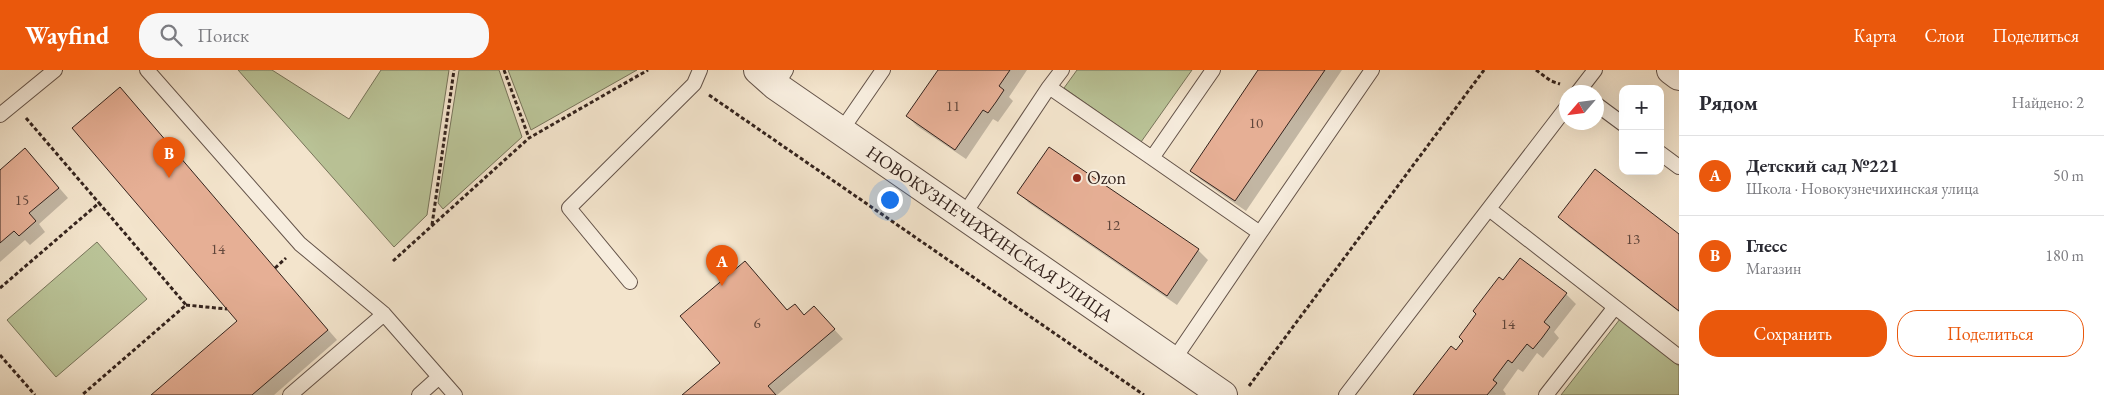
<!DOCTYPE html>
<html lang="ru">
<head>
<meta charset="utf-8">
<style>
  body { margin:0; font-family:"EB Garamond",serif; background:#f7f7f7; color:#2b2b33 }
  .controls { position:absolute; right:15px; top:15px; display:grid; overflow:hidden; border-radius:10px; box-shadow:0 5px 20px #0002 }
  .controls button { width:45px; height:45px; display:grid; place-items:center; padding:0; border:0; border-bottom:1px solid #e1e1e2; background:#fff; color:#2b2b33; font:25px sans-serif }
  .compass { position:absolute; left:1559px; top:15px; width:45px; height:45px; border-radius:50%; background:#fff; box-shadow:0 5px 20px #0002; rotate:242deg }
  .you { position:absolute; left:889px; top:129px; width:18px; height:18px; margin:-12px; border:4px solid #fff; border-radius:50%; background:#1a73e8; box-shadow:0 0 0 8px #1a73e833 }
  .badge { display:grid; place-items:center; width:32px; height:32px; border-radius:50%; background:#ea580c; color:#fff; font-size:16px; font-weight:700 }
  .pin { position:absolute; translate:-50% -41px; filter:drop-shadow(0 1px 2px #0008) }
  .pin::after { content:''; position:absolute; top:26px; width:18px; height:15px; background:inherit; clip-path:polygon(0 0,100% 0,50% 100%) }
  .list { margin:0; padding:0; list-style:none }
  h2 { display:flex; justify-content:space-between; align-items:center; height:65px; margin:0; padding:0 20px; font-size:21px }
  h2 small { font-size:16px; font-weight:400; color:#7c7c81 }
  .list li { display:grid; grid-template-columns:32px 1fr auto; gap:15px; align-items:center; box-sizing:border-box; height:80px; padding:0 20px; border-top:1px solid #e1e1e2 }
  .list b { display:block; font-size:19px; white-space:nowrap }
  .list p { margin:0; font-size:16px; white-space:nowrap; color:#7c7c81 }
  .list em { font-size:16px; font-style:normal; color:#7c7c81 }
  .actions { display:flex; gap:10px; padding:15px 20px }
  .actions a { flex:1; padding:11px 0; border:1px solid #ea580c; border-radius:20px; text-align:center; font-size:18px; color:#ea580c }
  .actions .main { background:#ea580c; color:#fff }
  .icon { flex:none; width:28px; height:28px; fill:none; stroke:currentColor; stroke-width:2; stroke-linecap:round; stroke-linejoin:round }
  .map { position:relative; flex:none; width:1679px; height:325px; overflow:hidden }
  header { display:flex; align-items:center; gap:30px; box-sizing:border-box; height:70px; padding:0 25px; background:#ea580c; color:#fff }
  header strong { font-size:24px }
  nav { display:flex; gap:28px; margin-inline-start:auto; font-size:18px }
  .search { width:350px; height:45px; background:#f7f7f7; display:flex; align-items:center; gap:12px; box-sizing:border-box; padding:0 18px; border-radius:20px; color:#7c7c81; font-size:19px }
  main { display:flex }
  aside { flex:1; background:#fff }
  .map>svg:first-child { display:block }
  .green { fill:#bac498; stroke:#77745a }
  .shadow { fill:#0003 }
  .building { fill:#e6af95; stroke:#34231d }
  .lines { fill:none; stroke-linecap:round; stroke-linejoin:round }
  .service-casing { stroke:#645349; stroke-width:16 }
  .minor-casing { stroke:#645349; stroke-width:30 }
  .path { stroke:#34231d; stroke-width:3; stroke-dasharray:4 2.5; stroke-linecap:butt }
  .service { stroke:#f7edde; stroke-width:14 }
  .minor { stroke:#f7edde; stroke-width:28 }
  .poi-dot { fill:#8f2418; stroke:#f7edde; stroke-width:2 }
  .labels { text-anchor:middle; stroke-width:4; stroke-linejoin:round; paint-order:stroke }
  .number-label { font-size:15px; fill:#60463b }
  .poi-label { font-size:18px; fill:#34231d; stroke:#f7edde; text-anchor:start }
  .street-label { font-size:18px; fill:#34231d; stroke:#f7edde }
</style>
</head>
<body>
<header>
<strong>Wayfind</strong>
<div class="search"><svg class="icon" aria-label="search" viewBox="0 0 24 24"><circle cx="10" cy="10" r="6"/><path d="M15 15l6 6"/></svg>Поиск</div>
<nav><a>Карта</a><a>Слои</a><a>Поделиться</a></nav>
</header>
<main>
<div class="map">
<svg width="1679" height="325" viewBox="0 0 1679 325">
  <rect width="100%" height="100%" fill="#f3e4cc"/>
  <filter id="stains"><feTurbulence type="fractalNoise" baseFrequency=".004" numOctaves="4"/><feColorMatrix values="0 0 0 0 .2 0 0 0 0 .09 0 0 0 0 .02 0 0 0 .5 -.17"/></filter>
  <radialGradient id="worn" r=".72"><stop offset=".6" stop-color="#630" stop-opacity="0"/><stop offset="1" stop-color="#630" stop-opacity=".3"/></radialGradient>
  <!-- green -->
  <path class="green" d="M238,0H272L349,49L381,0H449L427,145L394,177Z
    M459,0H499L522,67L443,139L438,133Z
    M508,0H637L531,60Z
    M1077,0H1192L1141,72L1064,18Z
    M97,172L147,229L56,307L7,250Z
    M1620,249L1679,296V325H1561Z"/>
  <!-- shadow -->
  <path class="shadow" d="M939,0H1027L1009,27L1013,31L998,52L993,49L966,89L917,56L907,46Z
    M1260,0H1342L1246,141L1201,110L1191,100Z
    M120,19L337,270L274,325H153L239,251Z
    M35,90L68,128L39,154L45,162L30,175L25,170L0,192V102Z
    M1019,123L1198,180L1208,190L1177,235L1029,133Z
    M1559,147L1679,166V242L1569,157Z
    M745,192L788,241L804,246L823,247L843,269L777,325H684L721,294Z
    M1503,212L1566,224L1576,234L1554,262L1559,268L1543,288L1537,283L1523,302L1518,299L1503,320L1506,324L1505,325H1415L1456,282Z"/>
  <!-- building -->
  <path class="building" d="M938,0H1010L999,16L1004,20L996,32L988,43L983,40L955,80L906,46Z
    M1258,0H1325L1235,131L1190,101Z
    M120,17L328,260L252,325H151L237,251L72,58Z
    M1049,77L1199,179L1167,226L1017,123Z
    M25,78L59,118L29,143L36,151L19,166L14,161L0,173V100Z
    M1595,99L1679,164V241L1558,147Z
    M1520,188L1567,223L1544,252L1550,257L1542,268L1533,279L1527,274L1512,293L1508,290L1493,310L1497,313L1487,325H1413L1451,276L1456,280L1463,271L1459,267L1476,244L1473,241L1499,207L1503,210Z
    M745,191L787,240L795,234L804,245L814,236L835,259L768,316L776,325H682L720,293L680,246Z"/>
  <g class="lines">
    <defs>
      <path id="service" d="M147,0L300,174L384,244L455,325
        M776,16L786,0
        M1049,17L1062,0
        M1578,22L1595,0
        M1596,34L1623,54
        M0,45L55,0
        M841,61L883,0
        M1660,83L1679,97
        M1489,139L1615,237L1546,325
        M963,146L1049,17L1152,88
        M1260,163L1372,0
        M630,212L569,138L694,14L700,0
        M1615,237L1679,287
        M1173,291L1260,163L1152,88L1213,0
        M290,325L384,244
        M419,325L439,307
        M1346,325L1566,38"/>
      <g id="minor">
        <path id="s1" d="M758,0L776,16L1223,325"/>
        <path d="M1671,0L1679,6"/>
      </g>
    </defs>
    <!-- service casing -->
    <use href="#service" class="service-casing"/>
    <!-- minor casing -->
    <use href="#minor" class="minor-casing"/>
    <!-- path -->
    <path class="path" d="M504,0L529,68
      M1536,0L1551,11L1560,14
      M709,25L1144,325
      M26,48L99,133
      M432,155L454,0
      M393,191L529,68L648,0
      M275,198L286,188
      M0,218L99,133L186,235L82,325
      M186,235L227,239
      M0,285L35,325
      M1249,316L1484,0"/>
    <!-- service -->
    <use href="#service" class="service"/>
    <!-- minor -->
    <use href="#minor" class="minor"/>
  </g>
  <!-- markers -->
  <circle class="poi-dot" cx="1077" cy="108" r="5"/>
  <g class="labels">
    <!-- number labels -->
    <g class="number-label">
      <text x="953" y="41">11</text>
      <text x="1256" y="58">10</text>
      <text x="22" y="135">15</text>
      <text x="1113" y="160">12</text>
      <text x="1633" y="174">13</text>
      <text x="218" y="184">14</text>
      <text x="757" y="258">6</text>
      <text x="1508" y="259">14</text>
    </g>
    <!-- poi labels -->
    <g class="poi-label">
      <text x="1087" y="114">Ozon</text>
    </g>
    <!-- street labels -->
    <g class="street-label">
      <text dy="6" stroke="none"><textPath href="#s1" startOffset="284">НОВОКУЗНЕЧИХИНСКАЯ УЛИЦА</textPath></text>
    </g>
  </g>
  <rect width="100%" height="100%" filter="url(#stains)"/>
  <rect width="100%" height="100%" fill="url(#worn)"/>
</svg>
<div class="controls">
<button>+</button>
<button>−</button>
</div>
<svg class="compass" viewBox="-18 -18 36 36"><path d="M0-13l5 13h-10z" fill="#e53935"/><path d="M0 13l5-13h-10z" fill="#7c7c81"/></svg>
<div class="you"></div>
<div class="pin badge" style="left:722px;top:216px">A</div>
<div class="pin badge" style="left:169px;top:108px">B</div>
</div>
<aside>
<h2>Рядом<small>Найдено: 2</small></h2>
<ul class="list">
<li><span class="badge">A</span><div><b>Детский сад №221</b><p>Школа · Новокузнечихинская улица</p></div><em>50 m</em></li>
<li><span class="badge">B</span><div><b>Глесс</b><p>Магазин</p></div><em>180 m</em></li>
</ul>
<div class="actions"><a class="main">Сохранить</a><a>Поделиться</a></div>
</aside>
</main>
</body>
</html>
